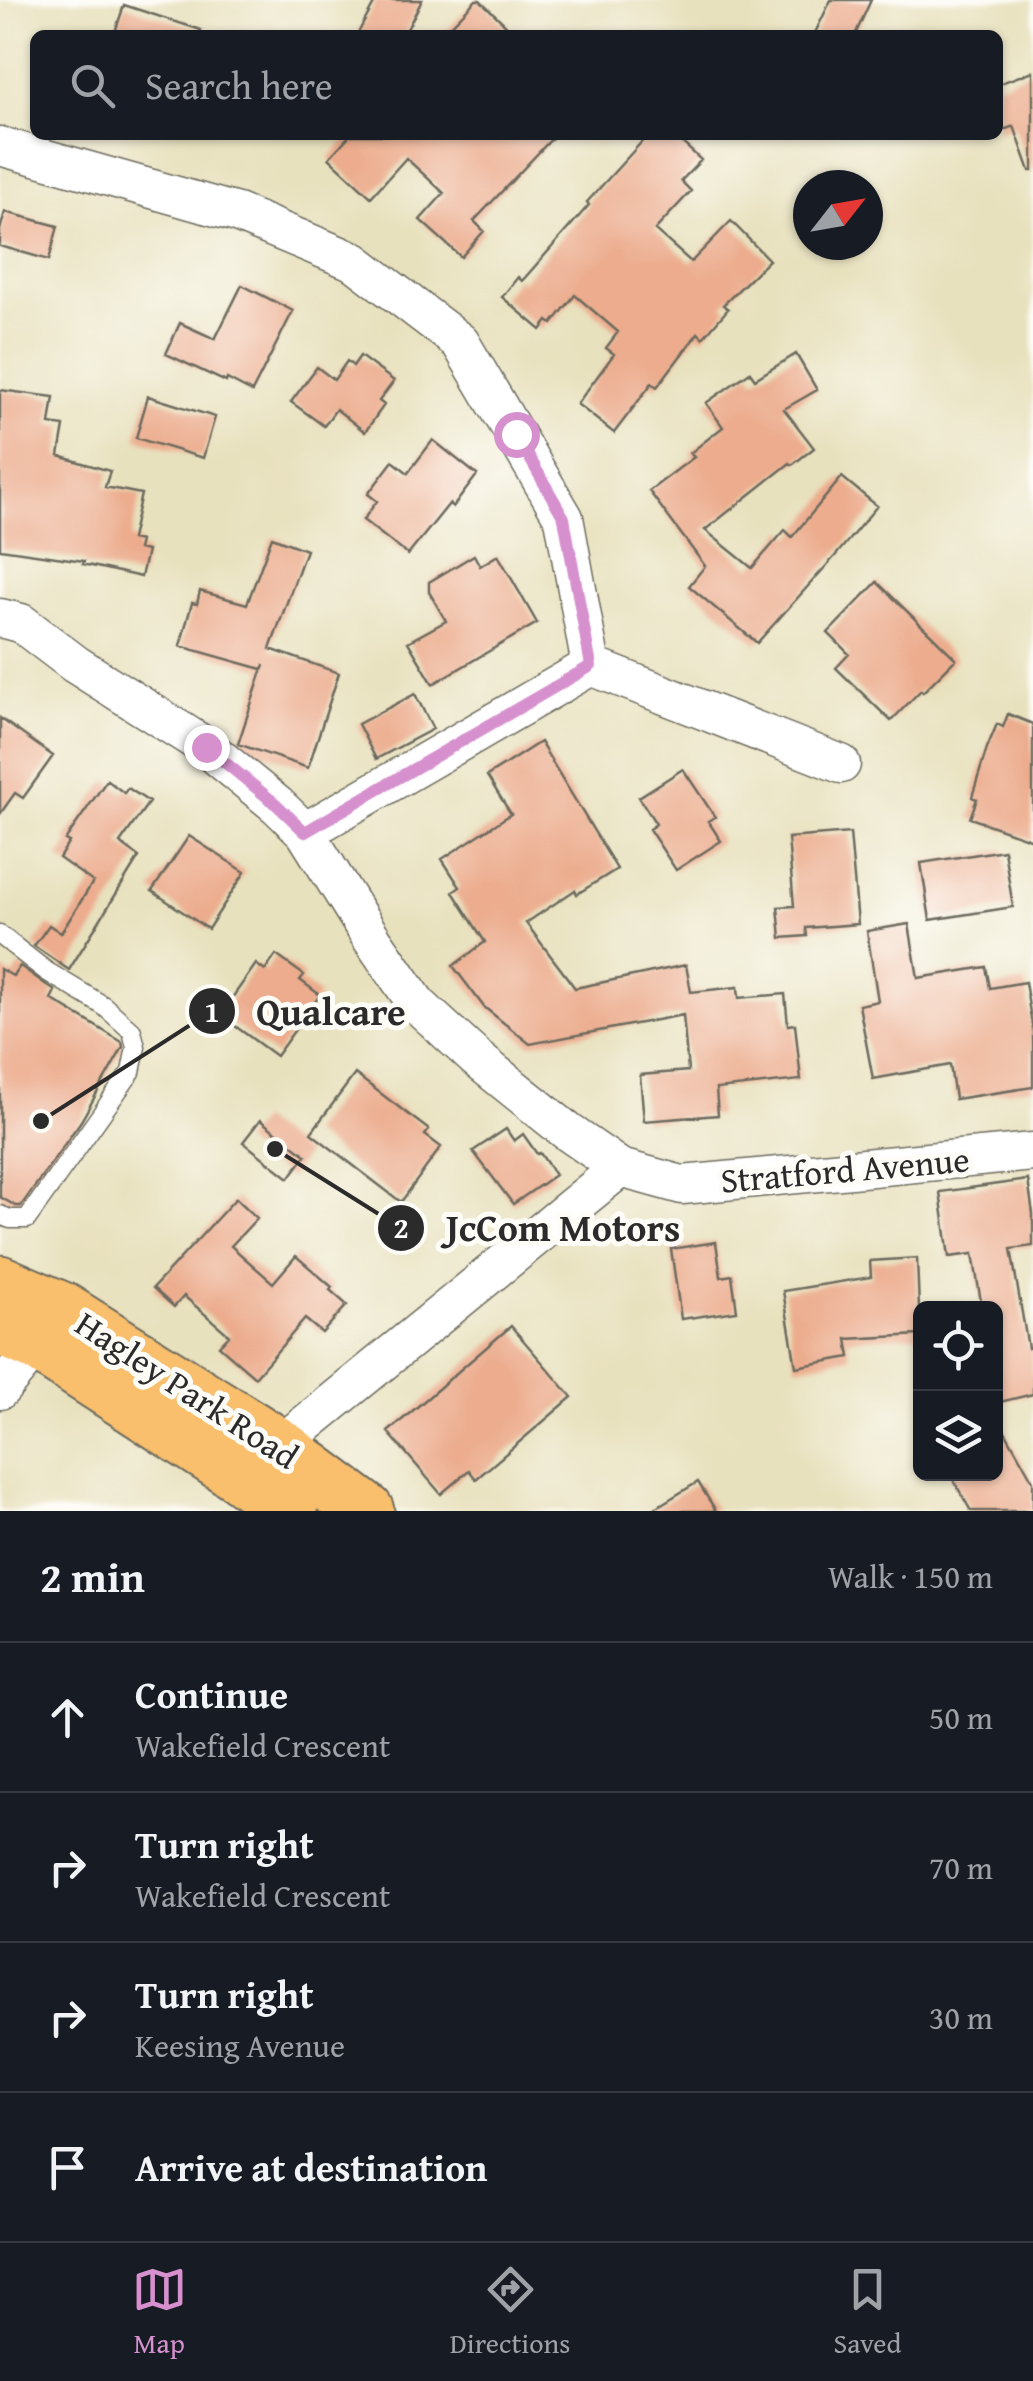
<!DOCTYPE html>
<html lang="en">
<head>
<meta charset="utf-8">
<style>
  body { margin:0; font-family:"Gentium Book Plus",serif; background:#242831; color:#f1f3f6 }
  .controls { position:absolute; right:30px; bottom:30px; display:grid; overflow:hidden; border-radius:15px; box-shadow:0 2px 8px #0004 }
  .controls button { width:90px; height:90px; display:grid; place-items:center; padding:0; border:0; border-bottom:2px solid #363941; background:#171b24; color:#f1f3f6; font:50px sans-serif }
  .compass { position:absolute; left:793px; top:170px; width:90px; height:90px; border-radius:50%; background:#171b24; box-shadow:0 2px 8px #0004; rotate:59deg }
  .stop { position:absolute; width:30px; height:30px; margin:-22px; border:8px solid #d690ce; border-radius:50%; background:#fff }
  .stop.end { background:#d690ce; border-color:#fff; box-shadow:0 2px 10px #0008 }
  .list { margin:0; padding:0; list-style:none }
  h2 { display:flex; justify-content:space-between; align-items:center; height:130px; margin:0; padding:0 40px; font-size:42px }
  h2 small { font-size:32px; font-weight:400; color:#9ea1a6 }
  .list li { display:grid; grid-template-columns:65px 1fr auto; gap:30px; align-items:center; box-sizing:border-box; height:150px; padding:0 40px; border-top:2px solid #363941 }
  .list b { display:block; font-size:38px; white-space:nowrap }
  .list p { margin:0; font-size:32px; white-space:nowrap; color:#9ea1a6 }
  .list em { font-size:32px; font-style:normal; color:#9ea1a6 }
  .icon { flex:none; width:55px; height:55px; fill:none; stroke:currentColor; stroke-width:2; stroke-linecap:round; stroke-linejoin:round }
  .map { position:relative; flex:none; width:1033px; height:1511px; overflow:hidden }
  .search { position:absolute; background:#171b24; box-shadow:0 2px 8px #0004; left:30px; right:30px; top:30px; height:110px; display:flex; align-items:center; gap:25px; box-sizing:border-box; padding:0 35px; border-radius:15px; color:#9ea1a6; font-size:38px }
  .sheet { height:730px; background:#171b24 }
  nav { display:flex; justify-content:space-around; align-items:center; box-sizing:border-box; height:140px; border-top:2px solid #363941; background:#171b24; font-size:28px; color:#9ea1a6 }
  nav a { display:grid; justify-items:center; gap:5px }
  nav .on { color:#d690ce }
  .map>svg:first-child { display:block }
  .building { fill:#ecac8d }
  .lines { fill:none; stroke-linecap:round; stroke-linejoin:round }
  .service-casing { stroke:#6d6b5e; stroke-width:21 }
  .minor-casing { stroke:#6d6b5e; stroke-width:41 }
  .primary-casing { stroke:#6d6b5e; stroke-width:59 }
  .service { stroke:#fff; stroke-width:18 }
  .minor { stroke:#fff; stroke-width:38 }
  .primary { stroke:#f9bf6d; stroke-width:55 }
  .route { stroke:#d690ce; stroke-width:12 }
  .labels { text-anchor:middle; stroke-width:10; stroke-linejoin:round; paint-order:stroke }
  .street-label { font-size:35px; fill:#2b2b2b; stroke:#fdfcf7 }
  .leader { fill:none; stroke:#2b2b2b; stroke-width:4 }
  .callout-dot { fill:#2b2b2b; stroke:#fdfcf7; stroke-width:4 }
  .mark-label { font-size:30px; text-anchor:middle; font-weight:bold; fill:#fff }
  .callout-label { font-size:38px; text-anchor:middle; font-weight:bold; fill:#2b2b2b; stroke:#fdfcf7; stroke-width:10; stroke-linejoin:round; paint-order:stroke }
</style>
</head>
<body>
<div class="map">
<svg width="1033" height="1511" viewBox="0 0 1033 1511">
  <rect width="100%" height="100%" fill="#fdfcf7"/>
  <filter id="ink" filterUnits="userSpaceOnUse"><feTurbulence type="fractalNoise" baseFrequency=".01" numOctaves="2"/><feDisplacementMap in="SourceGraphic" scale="20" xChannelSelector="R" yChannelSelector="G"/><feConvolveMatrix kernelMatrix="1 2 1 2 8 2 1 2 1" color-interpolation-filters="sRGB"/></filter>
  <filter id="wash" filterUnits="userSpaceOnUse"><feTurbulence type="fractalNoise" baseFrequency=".0048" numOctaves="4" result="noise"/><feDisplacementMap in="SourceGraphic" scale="40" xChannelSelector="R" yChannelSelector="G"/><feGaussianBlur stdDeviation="2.25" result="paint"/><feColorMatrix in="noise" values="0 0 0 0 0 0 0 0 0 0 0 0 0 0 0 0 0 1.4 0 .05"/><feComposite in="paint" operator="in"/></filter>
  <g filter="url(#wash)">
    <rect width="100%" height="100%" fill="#e8e1be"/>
    <g id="blocks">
      <!-- building -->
      <path class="building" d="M376,0H422L404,35H357Z
        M476,0H480L516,35H442Z
        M831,0H871L855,35H814Z
        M124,5L201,30L200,35H114Z
        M1033,71V171H1030L1014,126L998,132V84Z
        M350,135H555L474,221L484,231L461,257L420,220L444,193L406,158L371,197L329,158Z
        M648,135H674L701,160L681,181L691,191L655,230L691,262L731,221L769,260L723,305L728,309L703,338L698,333L657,387L652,383L614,433L577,404L614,354L606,348L618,332L575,295L552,324L548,321L541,330L502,297L518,277L522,281L589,205L587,202Z
        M5,212L58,226L49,260L0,246V230Z
        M242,285L293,311L252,392L227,379L226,382L166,354L180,323L215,339Z
        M796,354L817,390L784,409L814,448L792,465L790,463L705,530L752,568L785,530L792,537L842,477L877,506L836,555L757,643L689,586L705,566L649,491L694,457L690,453L723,427L706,403L750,372L755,379Z
        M360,356L394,381L379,401L384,405L365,432L336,409L324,426L291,402L317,367L334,380L347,361L353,366Z
        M0,390L54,397L50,424L64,426L59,456L110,471L105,487L141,494L131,539L140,541L138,549L147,551L141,577L83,564L84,561L0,549Z
        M148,396L215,417L203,458L136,438Z
        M433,440L477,475L453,507L449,504L408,555L363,520L377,501L368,494L393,461L408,473Z
        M272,537L306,550L270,649L339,673L308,768L238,744L264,665L262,669L180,646L192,603L197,604L200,591L247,604Z
        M474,555L480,566L498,555L537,623L433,684L408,642L446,621L429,592V582Z
        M877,582L956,659L923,692L921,690L891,721L836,668L849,654L828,633Z
        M415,694L433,729L376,759L358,724Z
        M1008,714L1033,724V840L970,818L977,799L972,797L987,748L997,724L1003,727Z
        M0,718L53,756L23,798L15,793L0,814Z
        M540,742L617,869L577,894L575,890L526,923L575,988L686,965L691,992L738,987L739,998L785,994L788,1025L795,1024L801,1080L716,1089L718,1115L644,1121L640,1075L688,1071L683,1015L530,1044L484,1007L453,966L485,942L453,892L460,887L442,859L511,814L487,776Z
        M683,769L715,817L708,821L721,841L676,870L649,829L656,824L639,797Z
        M107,780L124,793L128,788L149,802L120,843L139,857L69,970L34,946L49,925L61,933L93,882L59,858L69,842L65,840Z
        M850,833L858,924L806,928L807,936L781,938L778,907L794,906L788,838Z
        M189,836L245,872L208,929L152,891Z
        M1004,850L1013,907L930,920L921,863Z
        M909,924L918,978L986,967L990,988L1025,982L1033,1031V1087L955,1099L950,1065L873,1079L859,1005L878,1001L867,931Z
        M276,955L304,975L300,980L320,995L276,1056L220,1015L256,964L265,971Z
        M20,966L55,991L51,999L122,1042L123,1047L81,1121L21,1206H16L0,1197V969L13,976Z
        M355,1074L429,1130L425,1135L441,1147L401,1202L311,1133Z
        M260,1120L306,1155L289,1178L243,1142Z
        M506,1129L514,1141L523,1134L537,1154L540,1153L555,1175L513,1204L473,1151Z
        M1028,1180L1033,1214V1246L1011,1249L1028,1348L1033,1346V1394L996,1403V1308H982L973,1254L949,1257L940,1192Z
        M236,1198L257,1218L231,1246L273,1283L296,1256L332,1287L330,1290L347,1305L322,1333L305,1319L255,1377L219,1346L229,1335L184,1296L174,1307L153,1288Z
        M716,1242L721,1277L732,1275L737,1311L681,1319L671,1249Z
        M917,1258L920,1335L847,1339L850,1357L796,1367L783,1291L871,1277L870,1261Z
        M511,1326L572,1397L476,1479L469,1470L441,1494L388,1432Z
        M996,1415L1033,1481V1511H971L950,1474H996Z
        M698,1482L716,1511H650Z"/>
    </g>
  </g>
  <g filter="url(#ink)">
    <use href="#blocks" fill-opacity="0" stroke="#6d6b5e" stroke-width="2.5"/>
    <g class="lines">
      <defs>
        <path id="service" d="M0,935L46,971L104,1006L132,1031L136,1047L131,1072L27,1219H10L0,1215"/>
        <path id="minor" d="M0,146L237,213L355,262L460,342L564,518L591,666L305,832
          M0,618L21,623L75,664L206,747L277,805L305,832L372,939L417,1004L477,1059L568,1132L620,1168L682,1185L1033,1152
          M591,666L841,764
          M0,1390L38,1344
          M279,1446L620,1168"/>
        <path id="primary" d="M0,1283L62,1310L279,1446L366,1511
          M0,1327L38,1344L242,1476L290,1511"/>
      </defs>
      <!-- service casing -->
      <use href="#service" class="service-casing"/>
      <!-- minor casing -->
      <use href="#minor" class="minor-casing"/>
      <!-- primary casing -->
      <use href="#primary" class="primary-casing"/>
      <!-- service -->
      <use href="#service" class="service"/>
      <!-- minor -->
      <use href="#minor" class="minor"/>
      <!-- primary -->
      <use href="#primary" class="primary"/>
    </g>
  </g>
  <g class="lines" filter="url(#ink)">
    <!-- route -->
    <path class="route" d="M206,747L277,805L305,832L591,666L564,518L516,434"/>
  </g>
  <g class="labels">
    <!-- street labels -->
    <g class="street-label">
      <text transform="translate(845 1170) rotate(-5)" y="12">Stratford Avenue</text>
      <text transform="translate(187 1390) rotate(33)" y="12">Hagley Park Road</text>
    </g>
  </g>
  <!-- callouts -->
  <path class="leader" d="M41 1121L212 1011M275 1149L401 1228"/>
  <g class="callout-dot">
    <circle cx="41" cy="1121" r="10"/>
    <circle cx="275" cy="1149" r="10"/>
    <circle cx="212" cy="1011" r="25"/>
    <circle cx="401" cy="1228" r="25"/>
  </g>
  <g class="mark-label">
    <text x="212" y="1022">1</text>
    <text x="401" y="1238">2</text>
  </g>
  <g class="callout-label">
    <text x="331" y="1025">Qualcare</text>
    <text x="563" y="1241">JcCom Motors</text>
  </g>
</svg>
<div class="controls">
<button><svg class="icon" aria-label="locate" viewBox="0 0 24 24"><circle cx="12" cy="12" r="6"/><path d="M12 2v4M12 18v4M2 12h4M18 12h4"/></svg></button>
<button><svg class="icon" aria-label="layers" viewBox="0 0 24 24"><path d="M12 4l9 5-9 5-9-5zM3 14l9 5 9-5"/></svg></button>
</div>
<svg class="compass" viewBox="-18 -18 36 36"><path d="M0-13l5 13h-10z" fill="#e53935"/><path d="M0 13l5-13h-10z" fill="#9ea1a6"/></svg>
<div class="stop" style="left:516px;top:434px"></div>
<div class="stop end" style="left:206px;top:747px"></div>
<div class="search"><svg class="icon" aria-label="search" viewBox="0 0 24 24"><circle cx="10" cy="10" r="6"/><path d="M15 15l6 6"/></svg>Search here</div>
</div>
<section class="sheet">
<h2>2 min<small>Walk · 150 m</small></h2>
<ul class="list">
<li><svg class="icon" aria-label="ahead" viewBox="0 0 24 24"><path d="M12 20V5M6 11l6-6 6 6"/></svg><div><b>Continue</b><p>Wakefield Crescent</p></div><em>50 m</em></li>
<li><svg class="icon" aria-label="right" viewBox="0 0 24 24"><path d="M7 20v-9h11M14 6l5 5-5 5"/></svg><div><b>Turn right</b><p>Wakefield Crescent</p></div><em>70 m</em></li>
<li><svg class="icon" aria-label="right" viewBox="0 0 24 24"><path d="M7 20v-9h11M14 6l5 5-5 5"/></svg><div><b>Turn right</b><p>Keesing Avenue</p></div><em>30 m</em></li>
<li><svg class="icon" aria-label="arrive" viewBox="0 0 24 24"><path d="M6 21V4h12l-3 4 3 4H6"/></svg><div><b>Arrive at destination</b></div></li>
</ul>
</section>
<nav>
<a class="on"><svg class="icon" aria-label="map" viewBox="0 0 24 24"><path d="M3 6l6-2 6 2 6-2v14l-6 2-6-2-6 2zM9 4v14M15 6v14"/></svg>Map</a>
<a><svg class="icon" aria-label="directions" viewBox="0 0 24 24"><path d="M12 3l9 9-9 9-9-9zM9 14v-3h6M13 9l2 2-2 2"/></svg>Directions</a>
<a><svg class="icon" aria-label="saved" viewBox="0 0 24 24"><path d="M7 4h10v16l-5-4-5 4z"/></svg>Saved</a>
</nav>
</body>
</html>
